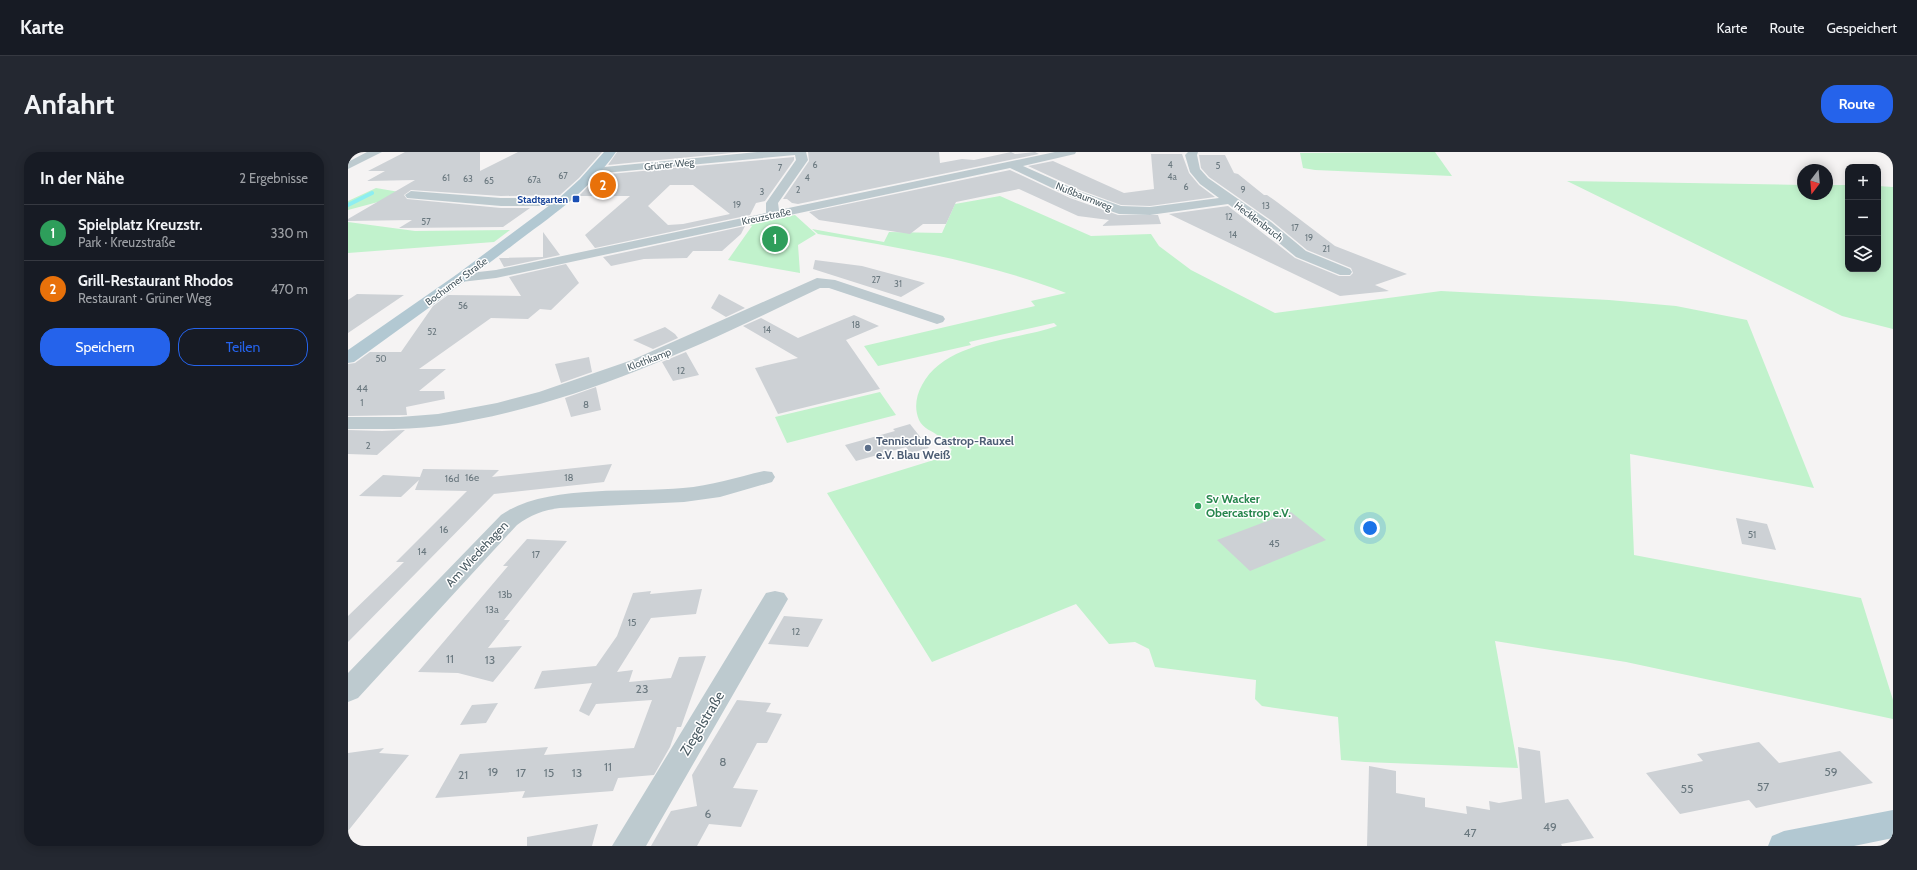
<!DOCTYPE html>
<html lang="de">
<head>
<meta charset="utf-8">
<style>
  body { margin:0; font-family:Cabin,sans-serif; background:#242831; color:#f1f3f6 }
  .controls { position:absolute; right:12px; top:12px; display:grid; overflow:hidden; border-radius:8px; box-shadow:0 2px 10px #0003 }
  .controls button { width:36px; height:36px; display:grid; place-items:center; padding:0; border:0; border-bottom:1px solid #363941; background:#171b24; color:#f1f3f6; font:20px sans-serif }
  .compass { position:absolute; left:1449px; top:12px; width:36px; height:36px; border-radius:50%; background:#171b24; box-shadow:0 2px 10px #0003; rotate:196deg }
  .you { position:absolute; left:1022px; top:376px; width:14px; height:14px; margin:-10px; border:3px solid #fff; border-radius:50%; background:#1a73e8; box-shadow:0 0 0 6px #1a73e833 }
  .badge { display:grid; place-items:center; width:26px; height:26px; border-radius:50%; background:#2563eb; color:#fff; font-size:13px; font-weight:700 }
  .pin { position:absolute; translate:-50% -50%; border:2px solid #fff; box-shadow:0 1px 4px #0006 }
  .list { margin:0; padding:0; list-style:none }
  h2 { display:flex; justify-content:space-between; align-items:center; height:52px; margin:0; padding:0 16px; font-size:17px }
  h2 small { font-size:13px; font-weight:400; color:#9ea1a6 }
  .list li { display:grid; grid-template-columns:26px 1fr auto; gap:12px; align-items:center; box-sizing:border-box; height:56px; padding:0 16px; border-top:1px solid #363941 }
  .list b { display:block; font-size:15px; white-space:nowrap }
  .list p { margin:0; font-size:13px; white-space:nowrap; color:#9ea1a6 }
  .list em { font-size:13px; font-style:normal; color:#9ea1a6 }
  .actions { display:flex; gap:8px; padding:12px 16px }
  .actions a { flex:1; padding:9px 0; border:1px solid #2563eb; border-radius:16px; text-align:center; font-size:14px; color:#2563eb }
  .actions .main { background:#2563eb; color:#fff }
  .icon { flex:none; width:22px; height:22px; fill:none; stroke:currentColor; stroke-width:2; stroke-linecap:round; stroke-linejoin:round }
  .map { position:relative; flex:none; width:1545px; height:694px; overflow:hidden; border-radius:16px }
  header { display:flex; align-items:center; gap:24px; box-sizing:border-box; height:56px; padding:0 20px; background:#171b24; border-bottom:1px solid #363941 }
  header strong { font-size:19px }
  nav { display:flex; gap:22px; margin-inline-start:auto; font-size:14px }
  .intro { display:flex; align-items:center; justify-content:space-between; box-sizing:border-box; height:96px; padding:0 24px }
  h1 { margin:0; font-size:28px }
  .button { padding:10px 18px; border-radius:16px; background:#2563eb; color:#fff; font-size:14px; font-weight:700 }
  main { display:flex; gap:24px; padding:0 24px }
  aside { flex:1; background:#171b24; border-radius:16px; box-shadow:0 2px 10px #0003 }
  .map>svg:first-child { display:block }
  .green { fill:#c1f2cc }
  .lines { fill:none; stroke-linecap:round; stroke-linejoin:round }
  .stream { stroke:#8deef1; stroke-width:4 }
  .building { fill:#cdd1d5; fill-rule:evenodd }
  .minor { fill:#bdcacf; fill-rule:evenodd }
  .major { fill:#b2c8d2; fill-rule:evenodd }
  .transit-dot { fill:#1a4fb4; stroke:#fff; stroke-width:1.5 }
  .service-dot { fill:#5c6f8a; stroke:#fff; stroke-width:1.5 }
  .leisure-dot { fill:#2e9e5b; stroke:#fff; stroke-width:1.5 }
  .labels { text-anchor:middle; stroke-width:3; stroke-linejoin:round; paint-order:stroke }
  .far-number-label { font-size:9px; fill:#6a787f }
  .far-street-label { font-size:10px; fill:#495a62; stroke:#fff }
  .far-transit-label { font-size:10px; font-weight:bold; fill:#164399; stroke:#fff; text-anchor:end }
  .number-label { font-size:10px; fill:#6a787f }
  .service-label { font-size:12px; font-weight:bold; fill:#4e5e75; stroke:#fff; text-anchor:start }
  .leisure-label { font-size:12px; font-weight:bold; fill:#27864d; stroke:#fff; text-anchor:start }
  .street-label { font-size:12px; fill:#495a62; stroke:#fff }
  .near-number-label { font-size:12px; fill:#6a787f }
  .near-street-label { font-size:14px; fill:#495a62; stroke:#fff }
</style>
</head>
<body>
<header>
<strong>Karte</strong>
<nav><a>Karte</a><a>Route</a><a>Gespeichert</a></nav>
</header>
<div class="intro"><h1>Anfahrt</h1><a class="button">Route</a></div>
<main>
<aside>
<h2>In der Nähe<small>2 Ergebnisse</small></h2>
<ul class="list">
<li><span class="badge" style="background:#2e9e5b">1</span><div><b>Spielplatz Kreuzstr.</b><p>Park · Kreuzstraße</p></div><em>330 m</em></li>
<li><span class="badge" style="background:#e8710a">2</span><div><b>Grill-Restaurant Rhodos</b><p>Restaurant · Grüner Weg</p></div><em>470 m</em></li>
</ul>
<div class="actions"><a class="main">Speichern</a><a>Teilen</a></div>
</aside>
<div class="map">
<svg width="1545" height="694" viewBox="0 0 1545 694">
  <rect width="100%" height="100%" fill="#f5f3f3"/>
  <!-- green -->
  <path class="green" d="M1087,0L1104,24L967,18L955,16L952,1Z
    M1219,29L1455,33V42H1479V33H1500V117H1530V34L1545,35V177L1494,164Z
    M28,36L57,41L30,50L0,58V49Z
    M652,44L743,84L803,82L811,94L843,118L927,161L1093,139L1261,148L1328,154L1399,168L1466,336L1282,302L1286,403L1513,446L1545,548V567L1278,510L1147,489L1170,616L1017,610L993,608L990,565L914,554L907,547L908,528L807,515L801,497L787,490L761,492L728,452L584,510L479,341L602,303L600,300L604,298C600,294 596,289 592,285C585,279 575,277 571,268C566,256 568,244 574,233C598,188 667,189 709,174L706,171L621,190L623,193L530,214L516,194L687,154L683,149L718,141C639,110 554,96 470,82L464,77L536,90L541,80L594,81L607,52Z
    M447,63L468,82L450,93L452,121L380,108L404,74L401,73Z
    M0,70L67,79L162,78L146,90L0,101Z
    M532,240L548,263L439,291L427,265Z"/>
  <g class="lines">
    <!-- stream -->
    <path class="stream" d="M0,53L24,41"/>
  </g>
  <!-- building -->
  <path class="building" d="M57,0H132V19L170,0H254L231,26L212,43L153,44L63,38L56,43L59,47L153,56H182L155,75L51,76L64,68L0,69V67L67,28L19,29L37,19H20Z
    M269,0H394L260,13Z
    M460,0H591L592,11L614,7L626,8L663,0L667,2L687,0L691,2L450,52L444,51L439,47H435L461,9Z
    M803,2H834L841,21L851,33L867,45L802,54L773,53L732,38L680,14L705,9L776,41L806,37Z
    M851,3H877L886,21L890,22L916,43H919L929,50L987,94L1059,122L1027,133L1041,139L992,144L821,62L880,54L947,106L991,124H1002L1005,121L1003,116L959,98L924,69L861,25L853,16Z
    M446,5V8L417,49L408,51L402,63L247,96L237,83L282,44H231L251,23ZM322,33H345L382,62L335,72L320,73L300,54Z
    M662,18L722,46L770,63H810L813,72L754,74L761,68L730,64L671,37L608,50L598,72H575L562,82L471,68L461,60Z
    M397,74L393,82L374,99H345L339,106L296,107L263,114L255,105Z
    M195,80L212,103L156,115L151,106L195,105Z
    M467,108L514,114L577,131L553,145L465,117Z
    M218,112L231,131L203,158L192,157L180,167L143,166L71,217H98L71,239H96L97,247L58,255L59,263L0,264V212L7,211L22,200H53L85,154L100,143L173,144L161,125Z
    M9,142L56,143L0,181V148Z
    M371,142L397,156L378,165L363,156Z
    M506,163L531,174L498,188L532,237L430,262L407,216L450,206L395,174L413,166L450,186Z
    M317,175L327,182L330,186L305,197L285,188Z
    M338,200L351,223L325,229L314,210Z
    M241,205L244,220L213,231L207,212Z
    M248,235L253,258L223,265L217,246Z
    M562,272L581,296L562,301L558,295L508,309L497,293L547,279L545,277Z
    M0,278L34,279L57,278L29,303L0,302Z
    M264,312L256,330L146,342L0,490V464L56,410H48L119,339L67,338L71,328L53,345L11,344L35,323L72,325L75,317L151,318L144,325Z
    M943,360L978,388L902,419L869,388Z
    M1388,366L1419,372L1428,398L1394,392Z
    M179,387L219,389L156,468H162L140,496L174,494L145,530L110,521L70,520L160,414H155Z
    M354,437L348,462L303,466L269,520L285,518L281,530L323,526L331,505L358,504L333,575H329L322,595L306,623L270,626L265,639L174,646L177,639L87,646L112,602L200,595L196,603L286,596L304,548L248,552L241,564L231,559L244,531L186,537L194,519L248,514L269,484L285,441L303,439L302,442Z
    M436,464L475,467L460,495L420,492Z
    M389,548L423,551L418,560L434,562L419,591H409L385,636L410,638L393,675L361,672L349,694H303L323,659L349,654L344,623Z
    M150,551L138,571L112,573L124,553Z
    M1411,590L1431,611L1492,599L1525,631L1408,656L1401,648L1332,662L1298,621L1355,609L1349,602Z
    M1170,595L1192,599L1197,651L1220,647L1246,686L1213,692L1214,694H1019L1021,614L1048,619V641L1077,646V655L1119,662L1118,654L1142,658L1141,649L1151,651L1174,647Z
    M36,596L31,601L61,603L0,679V601Z
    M250,672L244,694H179V685Z"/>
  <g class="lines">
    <!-- minor -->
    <path class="minor" d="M19,0H34L0,17V10Z
      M409,0H458L460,8L430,51L431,58L707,0H728L727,2L675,14L731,39L773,54L802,55L871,46L852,32L842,20L837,3L840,0H850L849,3L852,17L860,26L923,70L958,99L1002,117L1004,120L1002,123H992L948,105L913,76L880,52L802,63L771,62L723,45L662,16L148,126L113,130L108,129L106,126L108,123L113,122L148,118L418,61V51L448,8L447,3L246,22L240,19L246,16Z
      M63,39L153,46H214L220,50L214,54H153L59,46L57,43Z
      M469,126L487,128L595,164L597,167L595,170L589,172L481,136H472C351,194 225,255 91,274C61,278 30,277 0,277V265H52L90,262L149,251L191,240L284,208Z
      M416,319L424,320L427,325L424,330L372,345L336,350L212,356C196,358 182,363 169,373L10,546L0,550V521L153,363C197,332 282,341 335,336C363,334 389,325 416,319Z
      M427,439L436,441L440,447L298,694H264L418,441Z"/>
    <!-- major -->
    <path class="major" d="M256,0H268C241,39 202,65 165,93C113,133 60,171 6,210L0,211V198L108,123L210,47L232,27Z
      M1545,658V686L1506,694H1420L1424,684L1436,679Z"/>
  </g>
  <!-- markers -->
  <rect class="transit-dot" x="224" y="43" width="8" height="8" rx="2"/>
  <circle class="service-dot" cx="520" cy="296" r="4"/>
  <circle class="leisure-dot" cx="850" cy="354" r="4"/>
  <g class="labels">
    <!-- far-number labels -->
    <g class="far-number-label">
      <text x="467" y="16">6</text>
      <text x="822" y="16">4</text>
      <text x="870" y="17">5</text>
      <text x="432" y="19">7</text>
      <text x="215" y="27">67</text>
      <text x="824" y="28">4a</text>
      <text x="98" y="29">61</text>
      <text x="459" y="29">4</text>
      <text x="120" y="30">63</text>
      <text x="186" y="31">67a</text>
      <text x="141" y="32">65</text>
      <text x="838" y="38">6</text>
      <text x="450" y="41">2</text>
      <text x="895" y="41">9</text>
      <text x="414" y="43">3</text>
      <text x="389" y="56">19</text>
      <text x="918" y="57">13</text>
      <text x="881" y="68">12</text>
      <text x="78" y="73">57</text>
      <text x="947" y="79">17</text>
      <text x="885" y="86">14</text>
      <text x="961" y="89">19</text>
      <text x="978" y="100">21</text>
      <text x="528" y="131">27</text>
      <text x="550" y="135">31</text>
      <text x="115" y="157">56</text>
      <text x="508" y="176">18</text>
      <text x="419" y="181">14</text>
      <text x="84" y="183">52</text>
      <text x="33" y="210">50</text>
    </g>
    <!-- far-street labels -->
    <g class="far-street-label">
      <text transform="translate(321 12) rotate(-6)" y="4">Grüner Weg</text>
      <text transform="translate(736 44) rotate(22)" y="4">Nußbaumweg</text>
      <text transform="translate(418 64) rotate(-12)" y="4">Kreuzstraße</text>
      <text transform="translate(911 69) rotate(37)" y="4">Hecklenbruch</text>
      <text transform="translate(108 129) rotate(-36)" y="4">Bochumer Straße</text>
      <text transform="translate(301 207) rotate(-21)" y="4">Klothkamp</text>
    </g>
    <!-- far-transit labels -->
    <g class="far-transit-label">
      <text x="220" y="51">Stadtgarten</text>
    </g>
    <!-- number labels -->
    <g class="number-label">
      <text x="333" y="222">12</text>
      <text x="14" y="240">44</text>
      <text x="14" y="254">1</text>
      <text x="238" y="256">8</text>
      <text x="20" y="297">2</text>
      <text x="124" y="329">16e</text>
      <text x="221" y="329">18</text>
      <text x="104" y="330">16d</text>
      <text x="96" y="381">16</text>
      <text x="1404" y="386">51</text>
      <text x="926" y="395">45</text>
      <text x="74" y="403">14</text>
      <text x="188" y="406">17</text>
      <text x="157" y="446">13b</text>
      <text x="144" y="461">13a</text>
      <text x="284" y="474">15</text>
      <text x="448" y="483">12</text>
    </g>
    <!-- service labels -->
    <g class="service-label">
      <text x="528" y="293">Tennisclub Castrop-Rauxel<tspan x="528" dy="14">e.V. Blau Weiß</tspan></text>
    </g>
    <!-- leisure labels -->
    <g class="leisure-label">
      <text x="858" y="351">Sv Wacker<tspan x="858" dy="14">Obercastrop e.V.</tspan></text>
    </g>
    <!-- street labels -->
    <g class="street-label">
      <text transform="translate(129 402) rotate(-47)" y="4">Am Wiedehagen</text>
    </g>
    <!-- near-number labels -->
    <g class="near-number-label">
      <text x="102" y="511">11</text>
      <text x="142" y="512">13</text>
      <text x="294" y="541">23</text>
      <text x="375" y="614">8</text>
      <text x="260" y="619">11</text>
      <text x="145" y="624">19</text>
      <text x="1483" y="624">59</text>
      <text x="173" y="625">17</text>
      <text x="201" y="625">15</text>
      <text x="229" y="625">13</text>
      <text x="115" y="627">21</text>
      <text x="1415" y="639">57</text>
      <text x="1339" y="641">55</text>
      <text x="360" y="666">6</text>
      <text x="1202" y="679">49</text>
      <text x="1122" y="685">47</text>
    </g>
    <!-- near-street labels -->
    <g class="near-street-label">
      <text transform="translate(354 571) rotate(-59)" y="5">Ziegelstraße</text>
    </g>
  </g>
</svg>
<div class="controls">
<button>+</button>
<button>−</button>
<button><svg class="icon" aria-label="layers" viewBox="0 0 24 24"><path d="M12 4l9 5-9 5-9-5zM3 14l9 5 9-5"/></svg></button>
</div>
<svg class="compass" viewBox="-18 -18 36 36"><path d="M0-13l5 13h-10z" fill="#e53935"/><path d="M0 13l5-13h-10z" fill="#9ea1a6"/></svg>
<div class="you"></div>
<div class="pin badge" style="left:427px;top:87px;background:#2e9e5b">1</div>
<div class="pin badge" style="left:255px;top:33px;background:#e8710a">2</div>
</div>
</main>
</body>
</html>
